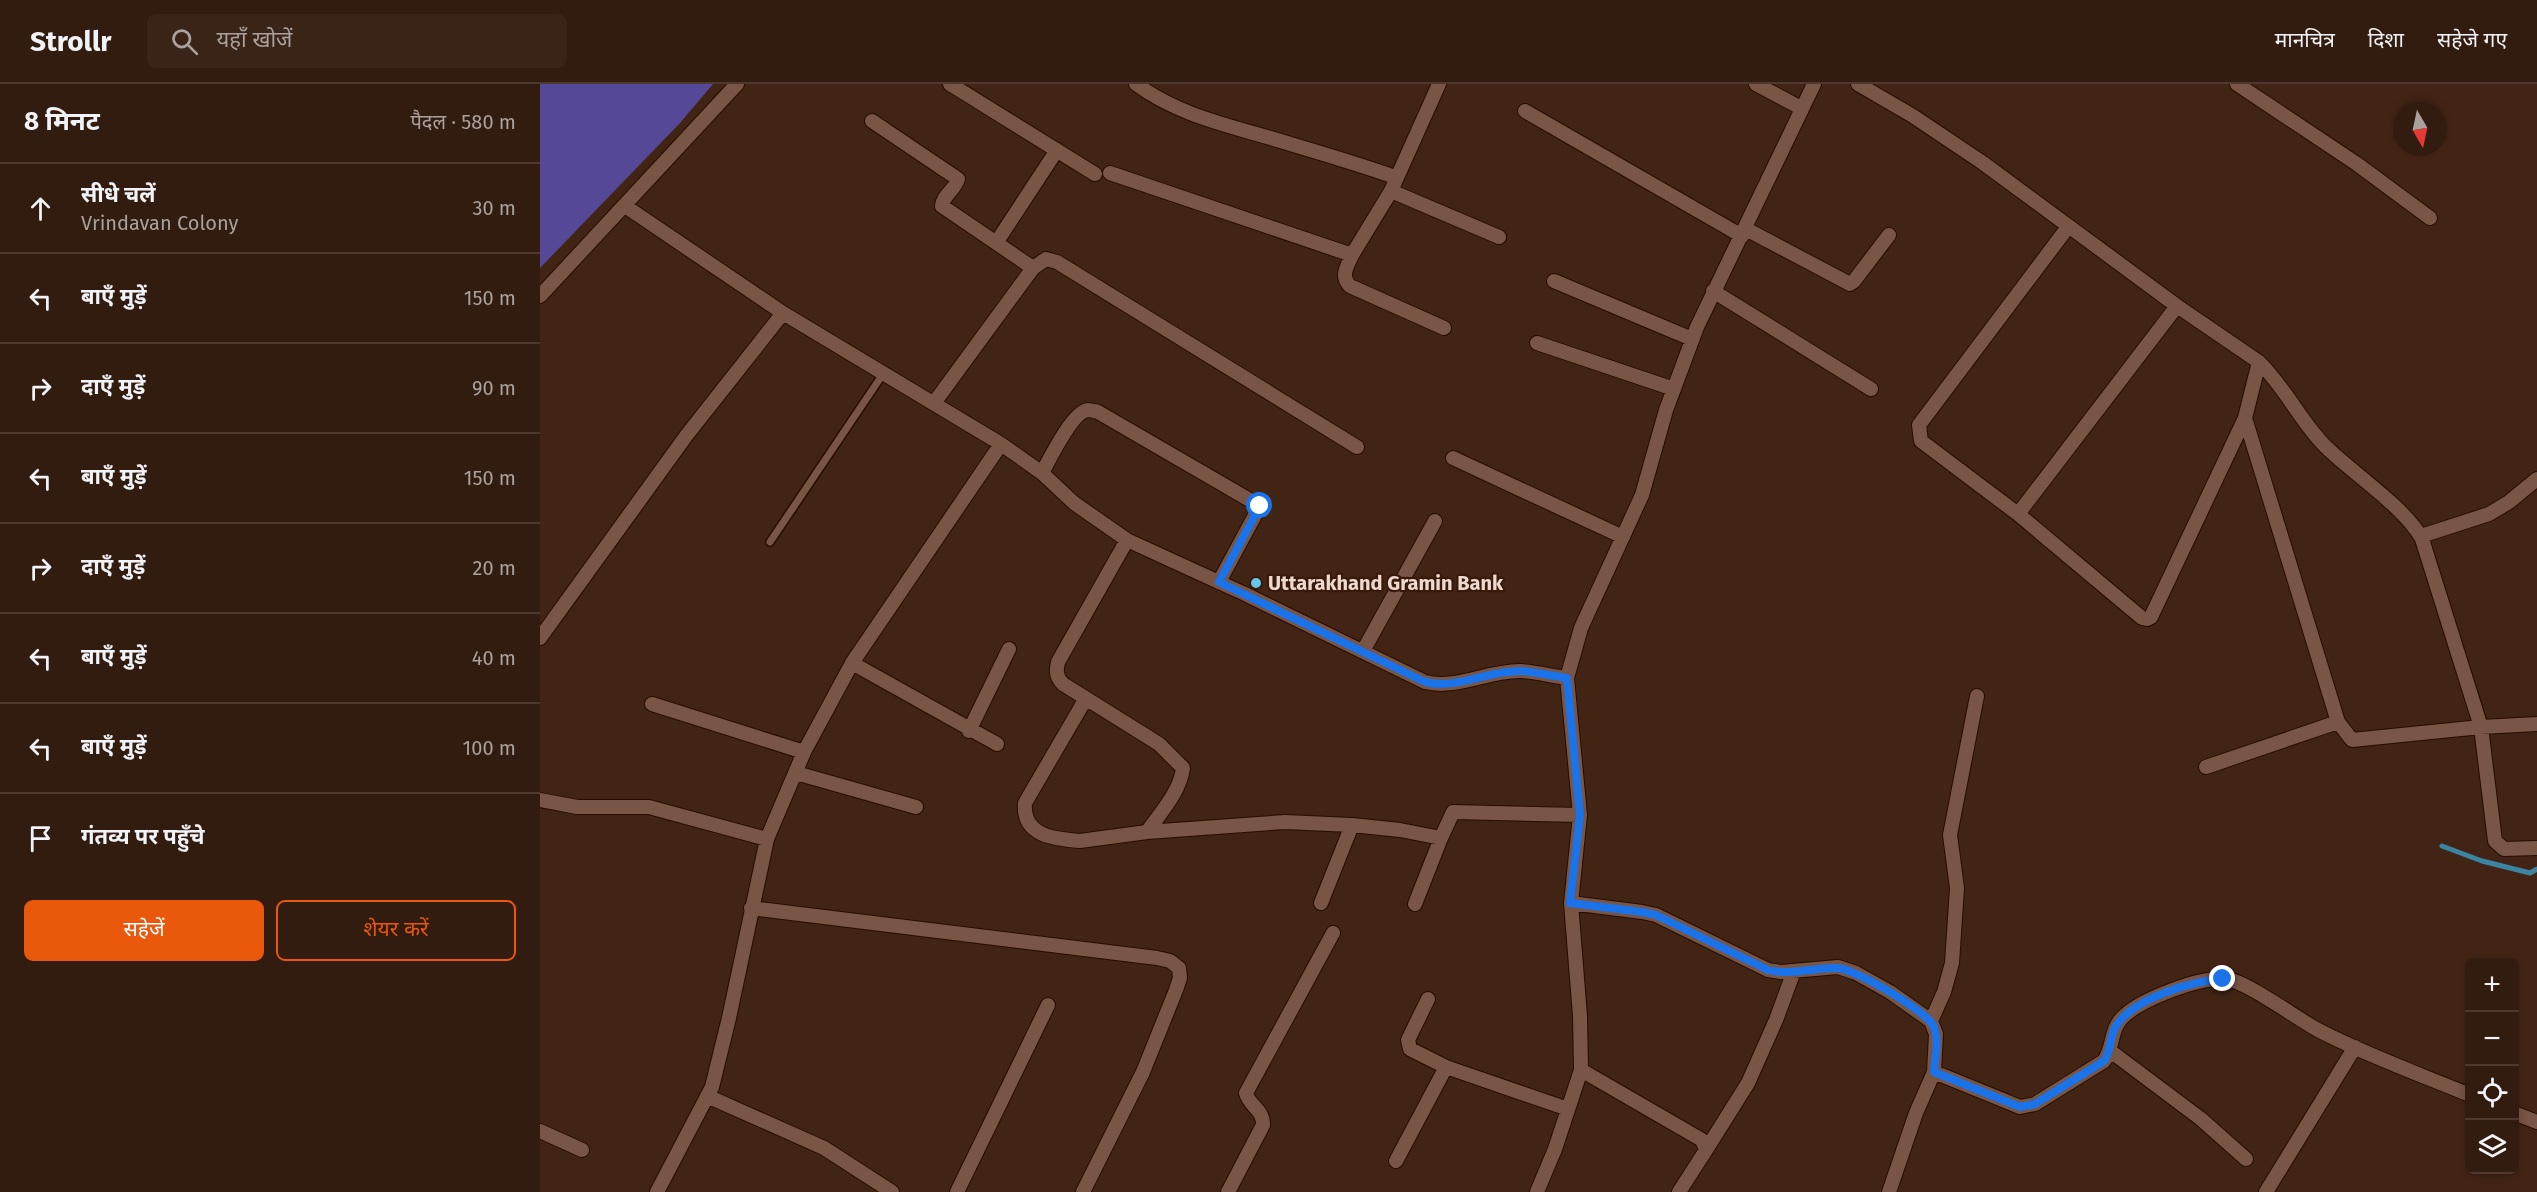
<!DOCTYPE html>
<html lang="hi">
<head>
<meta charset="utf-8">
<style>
  body { margin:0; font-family:"Fira Sans","Noto Sans Devanagari",sans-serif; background:#3a2418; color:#f1f3f6 }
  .controls { position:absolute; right:18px; bottom:18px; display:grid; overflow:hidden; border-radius:9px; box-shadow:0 3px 9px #0003 }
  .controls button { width:54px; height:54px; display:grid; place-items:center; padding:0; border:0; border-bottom:2px solid #4d392f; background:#321b0f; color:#f1f3f6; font:30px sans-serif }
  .compass { position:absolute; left:1853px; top:18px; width:54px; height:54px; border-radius:50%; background:#321b0f; box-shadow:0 3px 9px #0003; rotate:171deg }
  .stop { position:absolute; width:18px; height:18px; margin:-14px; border:4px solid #1a73e8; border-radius:50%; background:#fff }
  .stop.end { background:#1a73e8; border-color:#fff; box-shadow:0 2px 6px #0008 }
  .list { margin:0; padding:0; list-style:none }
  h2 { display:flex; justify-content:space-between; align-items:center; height:78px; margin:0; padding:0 24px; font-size:26px }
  h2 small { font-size:20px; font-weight:400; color:#a8a19e }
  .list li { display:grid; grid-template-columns:39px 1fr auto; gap:18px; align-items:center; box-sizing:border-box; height:90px; padding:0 24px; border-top:2px solid #4d392f }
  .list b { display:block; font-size:22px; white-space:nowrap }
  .list p { margin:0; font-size:20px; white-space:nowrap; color:#a8a19e }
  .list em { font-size:20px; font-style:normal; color:#a8a19e }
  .actions { display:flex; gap:12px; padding:18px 24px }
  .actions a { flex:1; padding:14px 0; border:2px solid #ea580c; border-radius:9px; text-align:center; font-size:21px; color:#ea580c }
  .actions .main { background:#ea580c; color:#fff }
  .icon { flex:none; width:33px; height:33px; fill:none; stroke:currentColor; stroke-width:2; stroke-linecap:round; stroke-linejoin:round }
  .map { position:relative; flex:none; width:1997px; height:1108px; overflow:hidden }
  header { display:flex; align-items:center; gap:36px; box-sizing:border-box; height:84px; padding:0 30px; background:#321b0f; border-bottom:2px solid #4d392f }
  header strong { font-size:28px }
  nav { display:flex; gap:33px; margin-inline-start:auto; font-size:21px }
  .search { width:420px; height:54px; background:#3a2418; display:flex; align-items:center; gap:15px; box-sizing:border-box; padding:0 21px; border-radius:9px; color:#a8a19e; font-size:22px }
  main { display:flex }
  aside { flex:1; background:#321b0f }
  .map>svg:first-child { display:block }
  .green { fill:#554897 }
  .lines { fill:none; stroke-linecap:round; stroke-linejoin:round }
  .stream { stroke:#3b85a4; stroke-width:5 }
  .lane-casing { stroke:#280c00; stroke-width:10 }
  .street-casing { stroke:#280c00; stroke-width:16 }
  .lane { stroke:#785544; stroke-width:7 }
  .street { stroke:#785544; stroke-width:14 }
  .route { stroke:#1a73e8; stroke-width:8 }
  .poi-dot { fill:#64c5ee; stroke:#381a0a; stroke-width:2 }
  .labels { text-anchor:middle; stroke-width:4.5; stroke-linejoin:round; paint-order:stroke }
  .poi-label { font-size:20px; font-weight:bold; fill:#eed9cf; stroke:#381a0a; text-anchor:start }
</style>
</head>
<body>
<header>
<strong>Strollr</strong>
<div class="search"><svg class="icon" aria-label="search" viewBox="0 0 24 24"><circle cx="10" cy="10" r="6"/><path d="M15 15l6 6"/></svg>यहाँ खोजें</div>
<nav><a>मानचित्र</a><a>दिशा</a><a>सहेजे गए</a></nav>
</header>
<main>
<aside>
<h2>8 मिनट<small>पैदल · 580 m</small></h2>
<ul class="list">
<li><svg class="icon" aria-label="ahead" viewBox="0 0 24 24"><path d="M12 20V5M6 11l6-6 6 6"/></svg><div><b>सीधे चलें</b><p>Vrindavan Colony</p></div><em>30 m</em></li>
<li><svg class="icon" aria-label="left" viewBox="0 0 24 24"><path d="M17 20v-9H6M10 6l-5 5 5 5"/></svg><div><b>बाएँ मुड़ें</b></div><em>150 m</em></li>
<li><svg class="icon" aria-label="right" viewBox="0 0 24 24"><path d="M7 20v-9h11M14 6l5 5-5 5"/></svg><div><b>दाएँ मुड़ें</b></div><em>90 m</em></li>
<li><svg class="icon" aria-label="left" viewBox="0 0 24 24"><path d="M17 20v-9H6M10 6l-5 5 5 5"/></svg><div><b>बाएँ मुड़ें</b></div><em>150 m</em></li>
<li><svg class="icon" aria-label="right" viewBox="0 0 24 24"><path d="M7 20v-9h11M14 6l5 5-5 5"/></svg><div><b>दाएँ मुड़ें</b></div><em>20 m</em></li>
<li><svg class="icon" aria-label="left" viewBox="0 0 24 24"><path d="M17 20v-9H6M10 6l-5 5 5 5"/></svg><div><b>बाएँ मुड़ें</b></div><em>40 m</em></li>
<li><svg class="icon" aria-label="left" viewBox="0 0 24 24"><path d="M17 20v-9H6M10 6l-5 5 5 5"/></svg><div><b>बाएँ मुड़ें</b></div><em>100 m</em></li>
<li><svg class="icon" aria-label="arrive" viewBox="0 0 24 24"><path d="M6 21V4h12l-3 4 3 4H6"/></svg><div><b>गंतव्य पर पहुँचे</b></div></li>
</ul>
<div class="actions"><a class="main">सहेजें</a><a>शेयर करें</a></div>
</aside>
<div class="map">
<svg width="1997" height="1108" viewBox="0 0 1997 1108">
  <rect width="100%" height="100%" fill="#422414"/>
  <!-- green -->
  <path class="green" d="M0,0H173L140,39L0,184Z"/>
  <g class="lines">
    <!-- stream -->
    <path class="stream" d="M1902,762L1942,777L1990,789L1997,785"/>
    <defs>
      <path id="lane" d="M230,458L343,290"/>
      <path id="street" d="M410,0L555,90
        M596,0C635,29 682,40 727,53C770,66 813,78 855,93
        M1216,0L1261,24
        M1318,0L1373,32L1443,79L1637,222L1719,278C1745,303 1760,337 1785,362C1812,389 1865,423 1882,455L1941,643L1955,757L1964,765L1997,764
        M1697,0L1817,80L1890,134
        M985,27L1202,152
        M332,37L418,95C415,106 403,111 402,122L493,184
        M570,89L812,171L851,107L899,0
        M851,107L959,153
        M85,122L243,229L461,360
        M1528,143L1379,341L1381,357L1478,430L1637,222
        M1206,145L1310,200L1314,197L1349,151
        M456,159L517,66
        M812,171C807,183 800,192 810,202L904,244
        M1014,197L1152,255
        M1173,207L1331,305
        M0,212L197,0
        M997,259L1134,305
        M1719,278L1705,334L1798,638L1812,656L1941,643L1997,640
        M394,319L493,184L506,175L517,178L817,363
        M913,374L1083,453
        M502,389C509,376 533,327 548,326C551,326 554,327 558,328L720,422L679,498
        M1478,430L1602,534L1607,535L1611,533L1705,334
        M1881,452L1949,430L1969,418L1997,395
        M587,456L518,578C516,587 516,593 523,600L619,660L643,684C640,708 621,728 607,748L745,738L812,741
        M0,554L146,352L243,229
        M823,567L895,437
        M312,579L457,660
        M545,616L485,719C482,752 514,755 540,757L607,748
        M112,620L264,668
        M429,647L469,565
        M1666,683L1798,638
        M256,689L376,723
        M0,716L37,723H109L227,755
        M781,819L812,741L860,746L901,754L913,728L1040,731
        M1031,819L1102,828L1116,831L1228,886L1241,888L1298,883L1316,889L1350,908L1391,937L1396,950L1394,988L1376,1029L1349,1108
        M875,820L901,754
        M211,824L617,874L630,877L639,884L640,894L636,906L603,988L543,1108
        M888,915L868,956L870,965L906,983L1028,1025
        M1391,937L1404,908L1412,879L1417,804L1410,751L1437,612
        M1569,966L1661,1035L1706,1075
        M1041,986L1162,1056L1166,1066L1139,1108
        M1394,988L1480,1023L1495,1020L1564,977C1574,963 1570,944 1584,932C1602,915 1661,892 1686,895C1706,897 1756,934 1778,946C1826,971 1879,990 1930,1011
        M167,1012L284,1064L352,1108
        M1974,1029L1997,1038
        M0,1047L42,1066
        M1166,1066L1208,999L1236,936L1254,887
        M856,1077L906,983
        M117,1108L172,1003L189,934L227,755L264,668L312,579L461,360L502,389L534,419L587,456L705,510L885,598C917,606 949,586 981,587C996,588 1012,592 1027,594
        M417,1108L508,921
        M688,1108L723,1041C724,1026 709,1022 706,1009L793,849
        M997,1108L1015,1065L1041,986L1040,932L1031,819L1040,731L1027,594L1041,544L1102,411L1126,326L1157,243L1274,0
        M1726,1108L1815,963"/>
    </defs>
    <!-- lane casing -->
    <use href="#lane" class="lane-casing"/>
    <!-- street casing -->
    <use href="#street" class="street-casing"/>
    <!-- lane -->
    <use href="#lane" class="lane"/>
    <!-- street -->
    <use href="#street" class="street"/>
  </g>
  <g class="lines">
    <!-- route -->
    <path class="route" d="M720,422L679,498L885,598C917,606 949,586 981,587C996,588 1012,592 1027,594L1040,731L1030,819L1102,828L1116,831L1228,886C1251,892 1274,883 1297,884C1314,884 1388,928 1394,943C1399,956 1395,974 1394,988L1480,1023L1495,1020L1564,977C1572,966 1569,953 1576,942C1594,914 1652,897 1683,895"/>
  </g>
  <!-- markers -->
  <circle class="poi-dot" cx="716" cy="499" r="6"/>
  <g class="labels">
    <!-- poi labels -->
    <g class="poi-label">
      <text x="728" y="506">Uttarakhand Gramin Bank</text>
    </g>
  </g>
</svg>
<div class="controls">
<button>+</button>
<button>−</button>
<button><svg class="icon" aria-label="locate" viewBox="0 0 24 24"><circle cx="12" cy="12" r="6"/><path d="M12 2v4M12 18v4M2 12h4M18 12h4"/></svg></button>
<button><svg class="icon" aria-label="layers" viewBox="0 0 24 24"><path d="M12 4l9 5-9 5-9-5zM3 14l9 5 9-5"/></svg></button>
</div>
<svg class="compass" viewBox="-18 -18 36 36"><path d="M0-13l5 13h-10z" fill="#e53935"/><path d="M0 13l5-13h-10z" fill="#a8a19e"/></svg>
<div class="stop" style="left:720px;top:422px"></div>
<div class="stop end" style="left:1683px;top:895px"></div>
</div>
</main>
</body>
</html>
